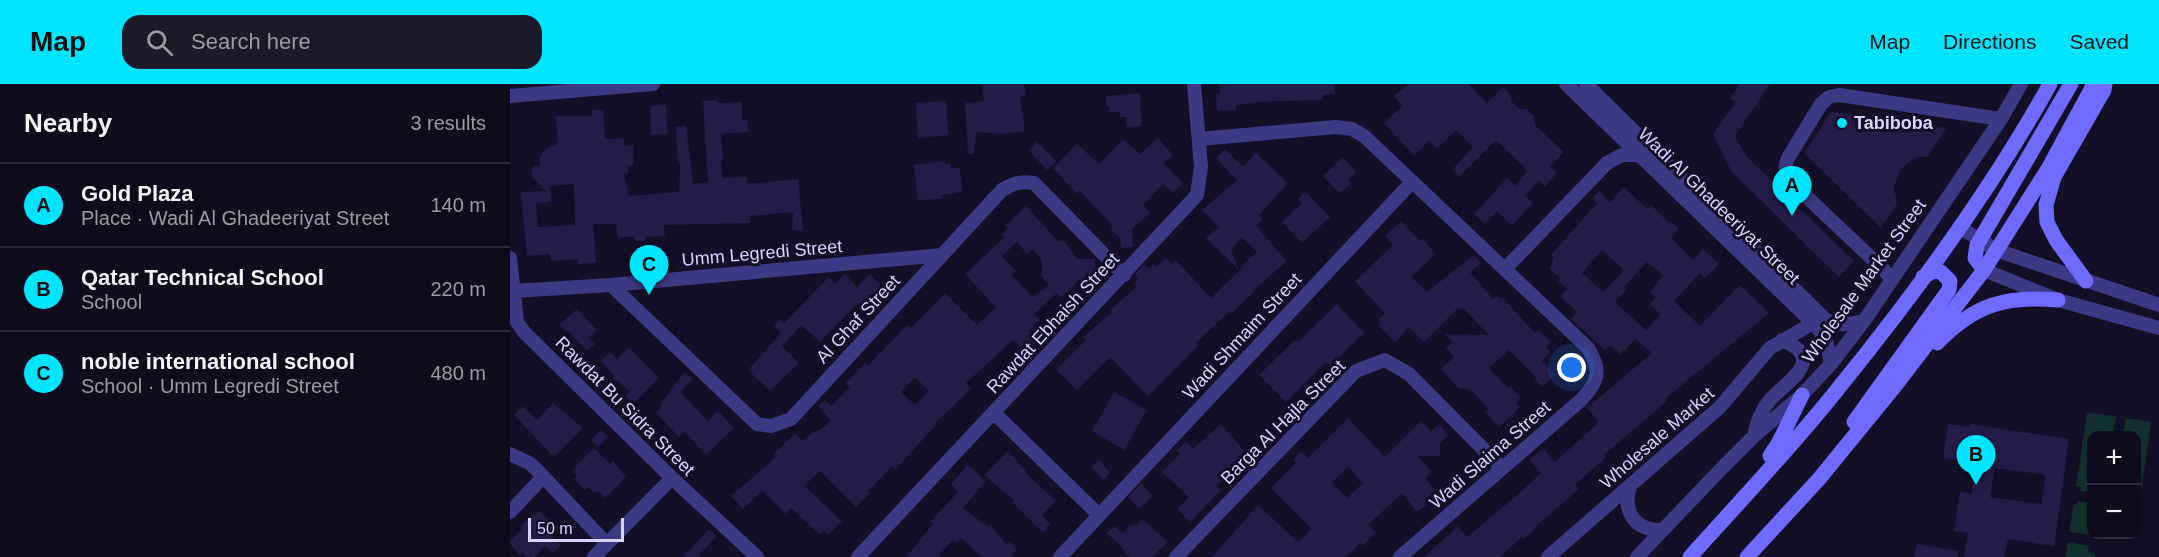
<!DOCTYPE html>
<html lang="en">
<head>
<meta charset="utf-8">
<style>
  body { margin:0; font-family:Helvetica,sans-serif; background:#1c1929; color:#f1f3f6 }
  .controls { position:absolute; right:18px; bottom:18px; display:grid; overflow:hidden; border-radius:12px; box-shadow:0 6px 24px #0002 }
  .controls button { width:54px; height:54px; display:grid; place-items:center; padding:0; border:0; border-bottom:2px solid #2e2b3b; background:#0e0b1c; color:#f1f3f6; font:30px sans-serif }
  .scale { position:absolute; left:18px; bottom:15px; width:96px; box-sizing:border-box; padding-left:6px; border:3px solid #d9d4ff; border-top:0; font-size:16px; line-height:21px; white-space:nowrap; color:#d9d4ff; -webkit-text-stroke:4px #130f26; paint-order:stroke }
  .you { position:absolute; left:1062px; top:284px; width:21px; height:21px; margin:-15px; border:4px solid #fff; border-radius:50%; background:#1a73e8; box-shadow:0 0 0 9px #1a73e833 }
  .badge { display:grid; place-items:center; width:39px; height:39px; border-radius:50%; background:#00e5ff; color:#111; font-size:20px; font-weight:700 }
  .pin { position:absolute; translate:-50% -50px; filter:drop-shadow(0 2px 3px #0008) }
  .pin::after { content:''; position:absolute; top:32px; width:21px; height:18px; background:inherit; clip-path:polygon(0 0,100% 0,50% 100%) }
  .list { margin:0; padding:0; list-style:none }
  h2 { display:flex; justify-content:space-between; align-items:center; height:78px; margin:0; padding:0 24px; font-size:26px }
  h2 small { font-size:20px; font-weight:400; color:#9b9ba3 }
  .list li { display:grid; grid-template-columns:39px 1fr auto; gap:18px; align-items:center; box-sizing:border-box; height:84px; padding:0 24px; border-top:2px solid #2e2b3b }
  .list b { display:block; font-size:22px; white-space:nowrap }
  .list p { margin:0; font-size:20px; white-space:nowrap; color:#9b9ba3 }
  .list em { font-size:20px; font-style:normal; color:#9b9ba3 }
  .icon { flex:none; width:33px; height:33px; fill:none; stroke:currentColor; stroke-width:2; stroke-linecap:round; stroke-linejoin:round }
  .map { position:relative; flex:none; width:1649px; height:473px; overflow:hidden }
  header { display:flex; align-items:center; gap:36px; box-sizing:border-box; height:84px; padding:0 30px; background:#00e5ff; color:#111 }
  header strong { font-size:28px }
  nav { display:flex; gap:33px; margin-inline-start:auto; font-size:21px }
  .search { width:420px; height:54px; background:#1c1929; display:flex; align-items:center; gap:15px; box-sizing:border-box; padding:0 21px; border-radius:18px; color:#9b9ba3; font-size:22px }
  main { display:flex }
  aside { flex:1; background:#0e0b1c }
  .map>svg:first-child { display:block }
  .green { fill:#12302f }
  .building { fill:#241b47; fill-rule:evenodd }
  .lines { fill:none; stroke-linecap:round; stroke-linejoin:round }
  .minor { stroke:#3d3a85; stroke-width:14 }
  .secondary { stroke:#6f6bff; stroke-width:15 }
  .poi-dot { fill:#00e5ff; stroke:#130f26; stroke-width:2 }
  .labels { text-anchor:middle; stroke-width:6; stroke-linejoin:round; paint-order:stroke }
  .poi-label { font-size:18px; font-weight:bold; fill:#d9d4ff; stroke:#130f26; text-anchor:start }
  .street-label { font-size:18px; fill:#d9d4ff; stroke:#130f26 }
</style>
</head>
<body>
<header>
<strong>Map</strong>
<div class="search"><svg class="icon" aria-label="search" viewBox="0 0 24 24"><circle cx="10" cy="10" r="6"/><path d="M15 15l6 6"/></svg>Search here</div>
<nav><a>Map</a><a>Directions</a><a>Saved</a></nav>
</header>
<main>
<aside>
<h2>Nearby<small>3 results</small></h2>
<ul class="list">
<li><span class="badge">A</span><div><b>Gold Plaza</b><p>Place · Wadi Al Ghadeeriyat Street</p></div><em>140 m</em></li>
<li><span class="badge">B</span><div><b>Qatar Technical School</b><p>School</p></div><em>220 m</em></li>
<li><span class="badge">C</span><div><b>noble international school</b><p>School · Umm Legredi Street</p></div><em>480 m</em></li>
</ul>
</aside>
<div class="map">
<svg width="1649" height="473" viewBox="0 0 1649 473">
  <rect width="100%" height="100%" fill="#130f26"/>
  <!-- green -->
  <path class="green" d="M1577,329L1606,332L1603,351L1582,352L1581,408L1570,407L1571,403L1566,402Z
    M1616,334L1641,338L1630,416H1627L1626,352L1613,351Z
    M1568,417L1581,419V451L1559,448L1564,420H1567Z
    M1558,458L1579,462L1578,468L1585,470V473H1556Z"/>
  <!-- building -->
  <path class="building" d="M472,0H514L516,12H510L515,47L491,50L466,48L464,70H458L455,19L474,17Z
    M709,0H824L825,10L813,11V16L747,18L726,21V26L707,27L706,10H710Z
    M898,0H958L977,19L993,3L1001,12V17L1010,25H1016L1024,32L1025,41L1054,68L1040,83L1047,89L1035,103L1029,97L1015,111L1023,119L1002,142L987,127L975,140L964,130L997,94L1005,102L1018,87L986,56L949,93L942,86L963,63L946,46L927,65L919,57L904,72L874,39L892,22L884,12Z
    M1230,0H1260L1225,52L1237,73L1344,177L1329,193L1221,87L1203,50L1226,18L1220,14Z
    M630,9L632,42L616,43V33H610V28L599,29V22H596V12Z
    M208,16V19L232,18V36L237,35L238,48L211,50L213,75H211L212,94L237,93V100L288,95L293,147L282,146L283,128L240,132V139L154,141L155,152L135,153V157H125V152L108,154L106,140H83L86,179L68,180V175L41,177L40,170L17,172L11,108L36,107L22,93L21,88L24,82H30V72L36,65L48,59L46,32H82V26H93L95,55L114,54V62L123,61L124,81L118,82V89H114L119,112L169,108L170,80L168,79L166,43L176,42L183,100L198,98L193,17ZM64,100L65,141L28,143L26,119L41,118L40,102Z
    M436,17L438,51L408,54L406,19Z
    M156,21L157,50L141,51L140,22Z
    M1321,28L1436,44L1417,73H1409L1400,77L1390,86L1384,103L1387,120L1371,144L1294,69Z
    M648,54L663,71L653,79L673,99L663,109L653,100L633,121L640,129L622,145L623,163L611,164L610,154L600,145L603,142L570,107L567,110L543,84L567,60L589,80L613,55L630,70Z
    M527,58L546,77L537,86L518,66Z
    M715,65L733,83L746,69L778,99L749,131L753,134L746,142L777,177L745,205L746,206L722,229L720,227L686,259L688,262L638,312L600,273L567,306L546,286L576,256L573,253L602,228L600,226L626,203L624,200L628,195L625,190L634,180L639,185L644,180L646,183L656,174L662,180L666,176L701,214L734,182L732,181L747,168L732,153L721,166L729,186L696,154L709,143L692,126L727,96L706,74Z
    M833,73L846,88L838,96L841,100L831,108L827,107L813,92Z
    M434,77L435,80H440L441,84H450L452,108L433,111L432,115L408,116L404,81Z
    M1114,103L1137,125L1141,121L1160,140L1161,138L1169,145L1161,154L1183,176L1193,165L1209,180L1195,194L1190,189L1164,217L1190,242L1230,201L1259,229L1155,315L1157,317L1094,371L1096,373L1065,401L1069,405L1026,442L1027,443L1014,455L1012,453L990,473H914L948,442L957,453L1005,413L1031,389L1019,376L1033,364L1045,378L1089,338L1077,324L1142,269L1125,255L1111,270L1100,261L1095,266L1061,235L1067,228L1050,212L1058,205L1048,197L1050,194L1039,185L1044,174L1041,171L1087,119L1082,114L1089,107L1100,118ZM1092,166L1114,186L1093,208L1072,189ZM1137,178L1154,191L1140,208L1146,213L1140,220L1150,230L1136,246L1105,218L1117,205L1114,203Z
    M796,108L820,133L792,159L772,138L792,119L788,115Z
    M516,122L549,158L552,155L568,175H585V196H569L551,214L547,209L524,230L530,236L519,247L529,257L517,268L503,256L456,299L461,305L424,340L426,341L386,385L382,382L358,407L360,409L346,423L310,387L294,402L332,437L318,451L313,447L310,451L281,424L276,430L252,407L233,425L221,412L266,373L264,370L285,349L292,357L303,348L310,346L321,337L308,322L315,316L321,322L340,303L336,299L355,279L358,282L397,241L401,244L435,209L467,241L486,223L455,190L495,153L492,150L498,144L495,142ZM507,158L517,170L522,165L532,176L531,192L539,201L523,213L501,191L506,187L492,172ZM405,293L419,307L405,321L391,308Z
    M891,137L910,157L912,155L926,170L901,193L917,208L964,171L971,179L960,188L983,215L987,212L990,215L992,213L1025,249L1028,246L1041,258L1036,263L1041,268L1032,277L1045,290L1032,303L1024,295L1026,293L999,266L979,284L998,304L1000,302L1011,314L1006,319L1010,323L989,343L975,328L978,324L962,307L951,304L949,305L931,285L944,273L936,264L943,258L935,250L979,251L953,224L950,226L948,224L914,258L899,243L885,258L869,242V235L875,229L845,197L883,161L875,152Z
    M335,190L347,203L360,190L374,205L352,223L348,219L310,258L291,241L272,262L289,279L260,307L238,286L271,249L264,242L270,235L274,239L319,193L325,200Z
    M827,220L854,249L820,282L816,278L776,318L749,291L785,256L788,258Z
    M67,225L87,246L78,254L85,260L77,267L58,247L56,248L49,241Z
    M119,263L149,294L123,320L115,312L120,308L108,297L104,296L103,291L91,277L100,268L107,275Z
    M174,288L182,295L170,308L198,337L208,327L224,344L196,371L174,347L169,353L146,329L152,322L151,320Z
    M604,308L637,326L614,366L582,347Z
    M43,319L73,344L44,373L4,331L13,322L27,336Z
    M838,334L875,373L911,337L921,347L929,340L938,351L930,359V372H907L922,387L915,394L929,411L907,428L892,409L858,441L866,449L852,462L850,459L836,473H702L748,421L788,458L802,445L761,404L786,379L783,375L791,367L798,374ZM838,383L853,399L837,414L822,398Z
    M711,340L739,372L706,402L711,406L680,438L667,425L679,413L652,388L670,370L666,367L676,357L683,365Z
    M1438,340L1460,343L1461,340L1559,355L1544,462L1498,455L1494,473H1454L1458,449L1444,447L1450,408L1461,410L1466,381L1433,374ZM1485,384L1536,391L1531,420L1480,413Z
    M91,346L98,353L88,363L81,356Z
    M84,364L100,380L103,377L116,393L95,414L88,407L85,409L78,403L75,406L64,395L67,391L62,386Z
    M498,367L516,387L515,388L546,417L532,431L540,440L533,449L502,418L504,416L474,391Z
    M589,376L600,389L593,396L581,382Z
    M458,381L476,397L453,424L478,443L480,441L496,460L500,457L507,466L501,473H472L451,454L447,459L443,456L427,473H396L423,440L420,438L448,408L441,400Z
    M631,399L643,412L629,425L618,413Z
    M29,427L48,444L41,451L51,461L43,469L35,462L24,473H17L12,468L10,471L0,460V457L12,445L10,442Z
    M632,435L658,458L642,473H619L609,460L596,449L605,442L613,449L619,442L626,441Z
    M199,445L207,452L187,473H173Z
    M1407,460L1449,467L1448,473H1404Z"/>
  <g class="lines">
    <!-- minor -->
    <path class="minor" d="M1056,0L1307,243L1316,255L1321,280
      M1076,0L1315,235C1328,243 1340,240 1354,237
      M0,12L143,0
      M689,55L826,43L842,45L854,52L1078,264C1092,287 1089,297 1071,316L890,473
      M1449,143L1486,166L1649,221
      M0,174L7,238L14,248L162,394L247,473
      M995,185L1097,79L1112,71H1130
      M1474,186L1548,216L1649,244
      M1382,196L1374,186L1281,98C1275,90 1274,83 1278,74L1311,20L1319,13L1329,11L1491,35
      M101,201L247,340L261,342L281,335L492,106C503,99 511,97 524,99L614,191
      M3,207L101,201L432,171
      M484,329L589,431
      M1244,352C1246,340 1251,327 1259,317C1275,298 1319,276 1272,256
      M0,370L19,379L26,385L97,460
      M1120,402C1112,428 1125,447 1153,446
      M0,428L33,393
      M84,473L162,394
      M348,473L687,111L691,83L684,0
      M550,473L902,98
      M666,473L846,287L875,276L899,290L992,384
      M1038,473L1210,323L1260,264L1303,239
      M1127,473L1213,383L1244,352L1292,311L1321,280L1354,237L1491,35L1511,0"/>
    <!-- secondary -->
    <path class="secondary" d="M1474,186L1465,174L1467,161L1561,0
      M1576,197L1546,156L1537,138L1536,121L1544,93L1594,6L1595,0
      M1427,259C1464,221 1495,211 1548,216
      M1344,338L1439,206L1440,197L1431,188L1424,187L1413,193
      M1260,372L1269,358L1292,311
      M1180,473C1229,418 1281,364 1327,306C1405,210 1480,108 1540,0
      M1237,473L1309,395L1385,302L1474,186L1538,85L1584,0"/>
  </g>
  <!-- markers -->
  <circle class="poi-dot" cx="1332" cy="39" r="6"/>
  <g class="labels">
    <!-- poi labels -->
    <g class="poi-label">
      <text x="1344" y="45">Tabiboba</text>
    </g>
    <!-- street labels -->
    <g class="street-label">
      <text transform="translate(1209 122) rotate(44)" y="6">Wadi Al Ghadeeriyat Street</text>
      <text transform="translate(252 169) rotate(-5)" y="6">Umm Legredi Street</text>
      <text transform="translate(1354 197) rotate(-54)" y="6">Wholesale Market Street</text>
      <text transform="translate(348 235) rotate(-47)" y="6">Al Ghaf Street</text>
      <text transform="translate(543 239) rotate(-47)" y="6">Rawdat Ebhaish Street</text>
      <text transform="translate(732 252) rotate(-47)" y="6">Wadi Shmaim Street</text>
      <text transform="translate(115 322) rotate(45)" y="6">Rawdat Bu Sidra Street</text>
      <text transform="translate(773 338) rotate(-45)" y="6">Barga Al Hajla Street</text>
      <text transform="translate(1147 354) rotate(-41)" y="6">Wholesale Market</text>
      <text transform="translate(980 371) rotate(-41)" y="6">Wadi Slaima Street</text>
    </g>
  </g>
</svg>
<div class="controls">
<button>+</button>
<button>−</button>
</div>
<div class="scale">50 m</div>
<div class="you"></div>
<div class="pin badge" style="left:1282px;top:132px">A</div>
<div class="pin badge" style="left:1466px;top:401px">B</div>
<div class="pin badge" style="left:139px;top:211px">C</div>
</div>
</main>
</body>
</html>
